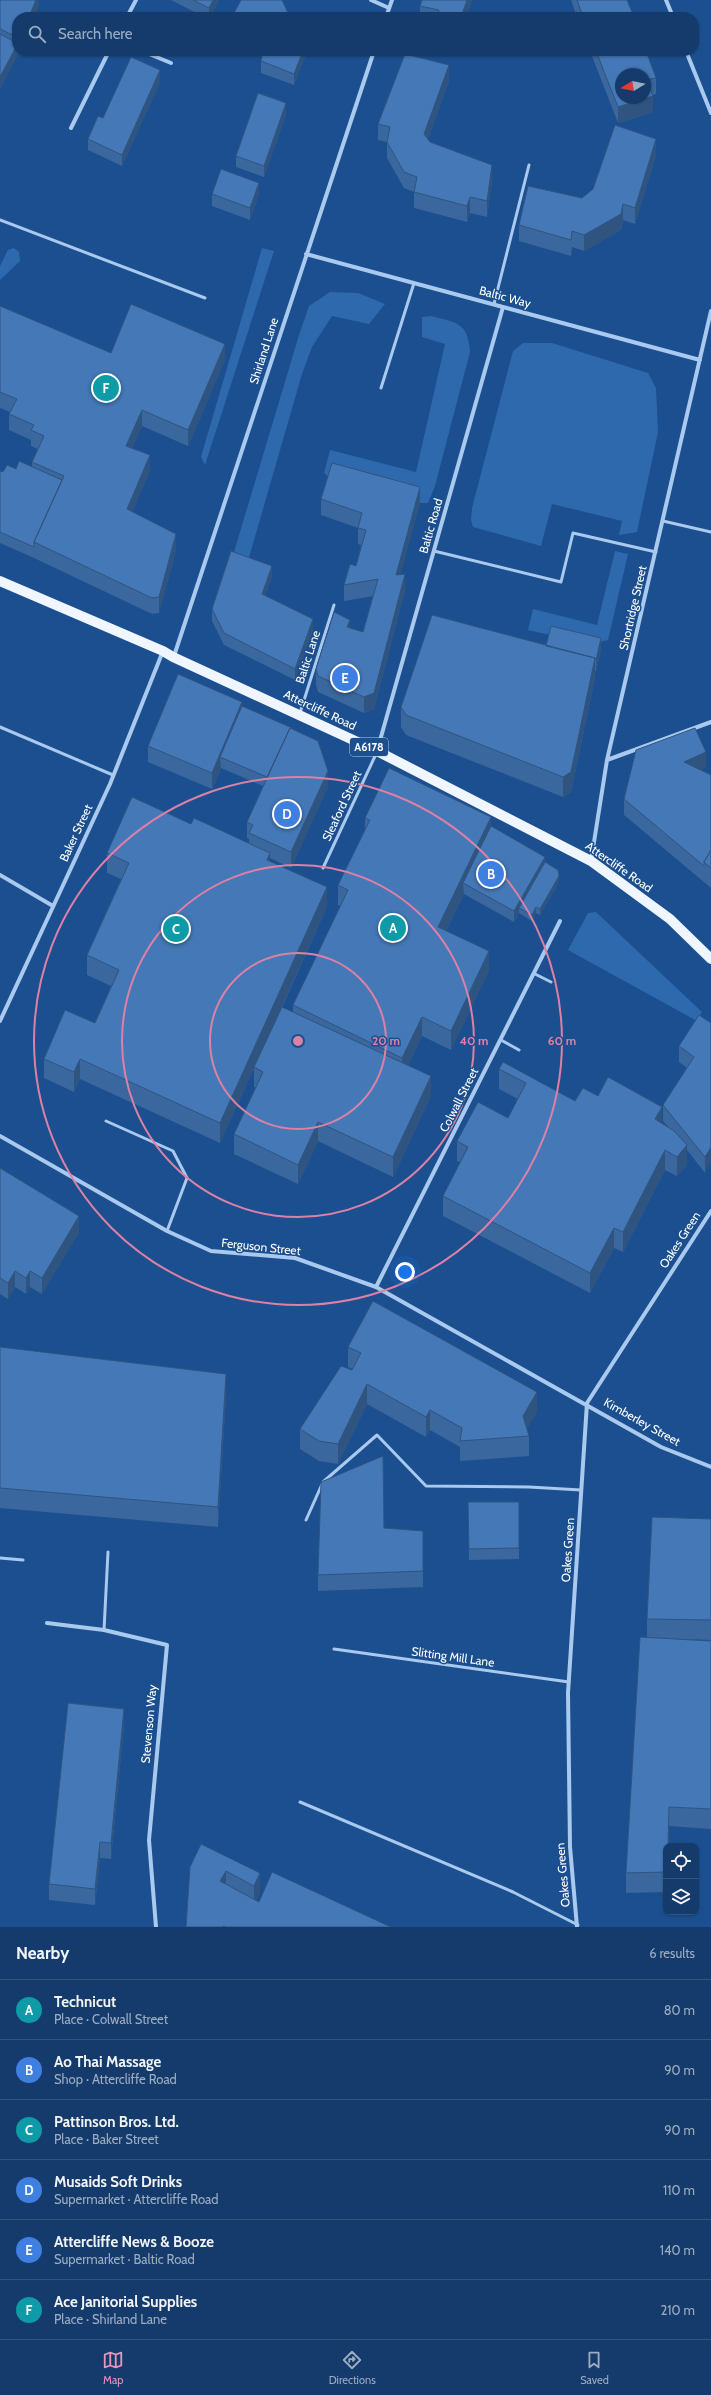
<!DOCTYPE html>
<html lang="en">
<head>
<meta charset="utf-8">
<style>
  body { margin:0; font-family:Cabin,sans-serif; background:#214673; color:#f1f3f6 }
  .controls { position:absolute; right:12px; bottom:12px; display:grid; overflow:hidden; border-radius:8px; box-shadow:0 1px 3px #0004 }
  .controls button { width:36px; height:36px; display:grid; place-items:center; padding:0; border:0; border-bottom:1px solid #33557e; background:#143b6b; color:#f1f3f6; font:20px sans-serif }
  .compass { position:absolute; left:615px; top:68px; width:36px; height:36px; border-radius:50%; background:#143b6b; box-shadow:0 1px 3px #0004; rotate:260deg }
  .you { position:absolute; left:405px; top:1272px; width:14px; height:14px; margin:-10px; border:3px solid #fff; border-radius:50%; background:#1a73e8; box-shadow:0 0 0 6px #1a73e833 }
  .badge { display:grid; place-items:center; width:26px; height:26px; border-radius:50%; background:#e797bd; color:#fff; font-size:13px; font-weight:700 }
  .pin { position:absolute; translate:-50% -50%; border:2px solid #fff; box-shadow:0 1px 4px #0006 }
  .list { margin:0; padding:0; list-style:none }
  h2 { display:flex; justify-content:space-between; align-items:center; height:52px; margin:0; padding:0 16px; font-size:17px }
  h2 small { font-size:13px; font-weight:400; color:#9dadc1 }
  .list li { display:grid; grid-template-columns:26px 1fr auto; gap:12px; align-items:center; box-sizing:border-box; height:60px; padding:0 16px; border-top:1px solid #33557e }
  .list b { display:block; font-size:15px; white-space:nowrap }
  .list p { margin:0; font-size:13px; white-space:nowrap; color:#9dadc1 }
  .list em { font-size:13px; font-style:normal; color:#9dadc1 }
  .icon { flex:none; width:22px; height:22px; fill:none; stroke:currentColor; stroke-width:2; stroke-linecap:round; stroke-linejoin:round }
  .map { position:relative; flex:none; width:711px; height:1927px; overflow:hidden }
  .search { position:absolute; background:#143b6b; box-shadow:0 1px 3px #0004; left:12px; right:12px; top:12px; height:44px; display:flex; align-items:center; gap:10px; box-sizing:border-box; padding:0 14px; border-radius:16px; color:#9dadc1; font-size:15px }
  .sheet { height:412px; background:#143b6b }
  nav { display:flex; justify-content:space-around; align-items:center; box-sizing:border-box; height:56px; border-top:1px solid #33557e; background:#143b6b; font-size:11px; color:#9dadc1 }
  nav a { display:grid; justify-items:center; gap:2px }
  nav .on { color:#e797bd }
  .map>svg:first-child { display:block }
  .green { fill:#2e69ad }
  .lines { fill:none; stroke-linecap:round; stroke-linejoin:round }
  .lane { stroke:#a9c9ee; stroke-width:3 }
  .street { stroke:#a9c9ee; stroke-width:4 }
  .primary { stroke:#f0f6ff; stroke-width:10 }
  .wall { fill:#3a679d }
  .shaded-wall { fill:#305480 }
  .building { fill:#4478b7; stroke:#305480; fill-rule:evenodd }
  .ring { fill:none; stroke:#dd80a5; stroke-width:2 }
  .labels { text-anchor:middle; stroke-width:3; stroke-linejoin:round; paint-order:stroke }
  .shield { fill:#1b4f8f; stroke:#bbcadd; stroke-width:1 }
  .shield-label { font-size:11px; font-weight:bold; fill:#fff }
  .street-label { font-size:12px; fill:#fff; stroke:#1b4f8f }
  .centre { fill:#dd80a5; stroke:#1b4f8f; stroke-width:2 }
  .ring-label { font-size:12px; text-anchor:middle; font-weight:bold; fill:#dd80a5; stroke:#1b4f8f; stroke-width:3; stroke-linejoin:round; paint-order:stroke }
</style>
</head>
<body>
<div class="map">
<svg width="711" height="1927" viewBox="0 0 711 1927">
  <rect width="100%" height="100%" fill="#1b4f8f"/>
  <!-- green -->
  <path class="green" d="M14,248L19,252L20,261L0,280V266L8,250Z
    M262,248L274,251L205,465L201,457Z
    M330,292L358,293L385,304L369,324L332,316L312,347L302,374L246,568L231,562L299,335L309,306Z
    M431,316C457,323 468,322 470,352L435,486L428,503H420L332,479L324,473L330,450L416,472L445,344L422,337V317Z
    M523,343H552L648,373L656,388L658,432L637,532L619,535L622,521L552,504L541,546L473,527L471,520L472,508L513,351Z
    M615,551L628,554L608,640L591,644L528,630L533,609L597,625Z
    M596,912L702,1012L697,1021L568,950L588,913Z"/>
  <g class="lines">
    <!-- lane -->
    <path class="lane" d="M0,220L205,298
      M494,304L529,165
      M381,388L414,283
      M663,521L711,532
      M434,551L561,582L573,533L656,552
      M300,713L334,605
      M0,727L113,775
      M323,868L376,754
      M535,974L551,982
      M501,1040L519,1050
      M106,1121L173,1151L187,1178L167,1231
      M306,1520L323,1482L377,1435L426,1486L529,1487L581,1490
      M0,1558L23,1560
      M104,1630L108,1552
      M334,1649L569,1682
      M300,1802L513,1892L578,1925"/>
    <!-- street -->
    <path class="street" d="M371,0L389,8
      M666,0L673,17
      M127,17L136,0
      M386,17L392,0
      M142,51L171,63
      M686,51L711,113
      M71,128L109,51
      M306,254L700,360
      M174,656L374,51
      M377,751L503,307
      M607,760L711,722
      M591,861L607,760L711,311
      M0,875L53,906
      M0,1021L110,784L163,651
      M0,1136L167,1231L211,1251L295,1258L376,1287L661,1447L711,1467
      M376,1287L560,921
      M47,1623L104,1630L167,1645L149,1840L156,1927
      M577,1927L570,1847L568,1693L587,1403L711,1211"/>
    <!-- primary -->
    <path class="primary" d="M0,581L163,651L173,657L377,751L591,861L670,919L711,959"/>
  </g>
  <!-- wall -->
  <path class="wall" d="M0,0H39V6L17,17V51H18V54L0,89Z
    M171,0H219L211,17H204Z
    M422,0H472L466,17H420V6Z
    M571,0H627L634,17H577Z
    M234,13L290,17H234Z
    M260,51H305V56L294,85L261,73V61L262,56Z
    M590,51H646L656,78V94L652,95L653,112L618,123Z
    M449,81L428,139L430,142L492,181L487,217L470,213L467,222L414,208V192L404,188L387,158V142L378,140V124Z
    M160,82L122,166L88,150V139L103,118Z
    M286,114L264,177L236,167V156Z
    M656,155L635,224L623,220L621,230L584,251L572,247L571,256L519,241V225L582,198Z
    M212,194H259L250,220L212,206Z
    M0,306L111,353L225,360L188,446L142,426L132,448L150,471L132,512L176,550L159,613L152,614L34,558L0,543V471L3,472L16,469L32,467V462L38,449L31,446V440L9,430V414L10,412L0,408Z
    M321,499L420,503L400,575L405,590L374,709L364,713L318,692L316,685V669L350,628L363,632L373,596L344,601V585L356,566L361,545L358,544V528L321,515Z
    M272,577L265,596L313,630L295,680L224,645L212,621V609Z
    M546,646L601,650L596,671H595V678L571,792L563,797L406,735L401,727V707Z
    M242,706L292,729L328,787L291,868L270,858V861L327,907L272,1030L293,1012V1005L341,906L338,905V885L365,829V818L491,826L545,862L559,882L540,915L536,913L532,921L519,913L514,922L464,894L446,931L489,971L451,1050L422,1036L408,1065L431,1096L393,1177L318,1141L298,1184L234,1154V1134L256,1088L254,1087V1068L220,1143L80,1079L74,1092L44,1078V1059L95,1023L111,986L87,975V955L121,879L107,873V853L191,824L249,843V839L247,838V822L263,786L221,768L212,789L148,762V746Z
    M706,768L701,770L711,775V888L624,815V799Z
    M711,1023L705,1173L687,1150V1165L677,1176L665,1170L623,1252L614,1248L590,1293L443,1216V1196L460,1162L457,1161V1141L508,1118L518,1099L499,1089V1069L575,1101L598,1096L662,1123L669,1128L663,1121V1105L687,1068L679,1062V1046Z
    M0,1168L79,1232L42,1294L30,1287L26,1294L15,1287L8,1299L0,1294Z
    M0,1347L226,1394L218,1527L0,1508Z
    M348,1347L537,1412L526,1429L529,1436V1456L460,1461V1447L430,1430L426,1437L367,1404L338,1464L319,1461L300,1449V1429L352,1370L353,1369L348,1367Z
    M468,1502L519,1548V1559L469,1560Z
    M711,1519V1640L681,1639L711,1641V1829L669,1826L668,1846H666V1892L626,1893V1873L647,1637V1619Z
    M384,1528L423,1531V1587L318,1591V1575Z
    M124,1725L111,1859L100,1858L95,1905L49,1900V1884Z
    M190,1867L260,1873V1893L256,1900L259,1902L391,1927H186Z"/>
  <!-- shaded-wall -->
  <path class="shaded-wall" d="M36,0H39V6L34,17H29Z
    M213,0H219L211,17H209V8Z
    M467,0H472L466,17H461Z
    M17,45V51H18V54L0,89V77Z
    M303,51H305V56L294,85V74Z
    M449,65V81L424,150V134Z
    M160,70V82L122,166V155Z
    M653,96V112L618,123V107Z
    M286,103V114L264,177V166Z
    M656,139V155L635,224V208Z
    M492,165V181L487,217V201Z
    M259,183V194L250,220V208Z
    M470,197V213L467,222V206Z
    M623,204V220L621,230L584,251V235Z
    M225,344V360L188,446V430Z
    M142,410V426L126,462V446Z
    M150,455V471L127,525V509Z
    M420,487V503L396,591V575Z
    M176,534V550L159,613V597Z
    M272,566V577L262,606V594Z
    M405,574V590L374,709L364,713V697Z
    M313,619V630L295,680V669Z
    M350,620V636L347,627Z
    M601,638V650L596,671V660Z
    M595,658V678L571,792L563,797V777Z
    M242,702V718L220,757L221,768L212,789V773Z
    M706,752V768L684,778V762Z
    M328,771V787L291,868V852Z
    M491,817V837L463,883L464,894L438,947V927Z
    M270,853V872L267,860Z
    M545,857V868L519,908V913L514,922V911Z
    M559,876V882L540,915V909Z
    M327,887V907L220,1143V1123Z
    M536,907V913L532,921V915Z
    M489,951V971L451,1050V1031Z
    M422,1017V1036L402,1077V1058Z
    M80,1059V1079L74,1092V1072Z
    M431,1076V1096L393,1177V1157Z
    M662,1107V1126L655,1119Z
    M318,1122V1141L298,1184V1165Z
    M687,1145V1165L677,1176V1157Z
    M711,1147V1163L705,1173V1157Z
    M665,1150V1170L623,1252V1232Z
    M79,1216V1232L42,1294V1278Z
    M614,1228V1248L590,1293V1273Z
    M15,1271V1287L8,1299V1283Z
    M30,1271V1287L26,1294V1278Z
    M226,1374V1394L218,1527V1507Z
    M367,1384V1404L338,1464V1444Z
    M537,1392V1412L523,1436V1416Z
    M430,1410V1430L426,1437V1417Z
    M124,1709V1725L111,1859V1843Z
    M100,1842V1858L95,1905V1889Z
    M226,1871V1891L220,1881Z
    M260,1873V1893L254,1906V1886Z"/>
  <!-- building -->
  <path class="building" d="M0,0H36L29,17H17V37L0,29Z
    M193,0H213L209,8Z
    M241,0H282L290,17H241L234,13Z
    M422,0H467L461,17H437L439,10L420,6Z
    M577,0H627L634,17H583Z
    M0,34L17,43V45L0,77Z
    M263,51H303L294,74L261,61Z
    M596,51H646L656,78L646,80L653,96L618,107ZM621,74H645V98H621Z
    M405,54L449,65L424,134L430,142L492,165L487,201L470,197L467,206L414,192L417,177L404,172L387,142L390,127L378,124Z
    M131,57L160,70L122,155L88,139L98,116L103,118Z
    M258,93L286,103L264,166L236,156Z
    M615,125L656,139L635,208L623,204L621,214L584,235L572,231L571,240L519,225L528,186L582,198L593,189Z
    M221,169L259,183L250,208L212,194Z
    M131,304L225,344L188,430L142,410L126,446L150,455L127,509L176,534L159,597L152,598L34,542L64,476L32,462L44,436L31,430L34,425L9,414L17,399L0,392V306L111,353Z
    M19,461L62,480L34,542V547L0,532V471L3,472L7,465L16,469Z
    M332,463L420,487L396,575L405,574L374,693L364,697L318,676L316,669L334,612L350,620L347,627L363,632L378,579L344,585L350,564L356,566L366,530L358,528L362,513L321,499Z
    M231,551L272,566L262,594L313,619L295,669L224,633L212,609Z
    M432,615L595,658L571,772L563,777L406,715L401,707Z
    M551,626L601,638L596,660L595,659V658L546,646Z
    M178,674L242,702L212,773L148,746Z
    M242,706L292,728L291,729L290,728L267,777L220,757Z
    M290,728L318,741L328,771L291,852L249,833L253,825L247,822Z
    M695,728L706,752L684,762L711,775V850L704,862V866L624,799L636,750Z
    M389,768L491,817L438,927L489,951L451,1031L422,1017L402,1058L293,1005L348,890L338,885L370,820L365,818Z
    M132,797L191,824L194,818L270,853L267,860L327,887L220,1123L80,1059L74,1072L44,1059L65,1010L95,1023L119,970L87,955L129,863L107,853Z
    M491,826L545,857L514,911L463,883Z
    M711,850V868L704,862Z
    M545,862L558,870L559,876L540,909L536,907L532,915L519,908Z
    M282,1007L431,1076L393,1157L318,1122L298,1165L234,1134L263,1072L254,1067Z
    M699,1015L711,1023V1147L705,1157L663,1105L694,1057L679,1046Z
    M503,1062L575,1101L583,1088L598,1096L608,1077L662,1107L655,1119L674,1131L687,1145L677,1157L665,1150L623,1232L614,1228L590,1273L443,1196L468,1147L457,1141L478,1102L508,1118L526,1083L499,1069Z
    M0,1168L79,1216L42,1278L30,1271L26,1278L15,1271L8,1283L0,1278Z
    M373,1301L537,1392L523,1416L529,1436L460,1441L462,1428L430,1410L426,1417L367,1384L338,1444L319,1441L300,1429L341,1366L352,1370L361,1353L348,1347Z
    M0,1347L226,1374L218,1507L0,1488Z
    M383,1456L384,1528L423,1531V1571L318,1575L321,1482Z
    M468,1502H519V1548L469,1549Z
    M652,1517L711,1519V1620L647,1619Z
    M640,1637L711,1641V1809L669,1807L668,1846H666V1872L626,1873Z
    M68,1703L124,1709L111,1843L100,1842L95,1889L49,1884Z
    M201,1844L260,1873L254,1886L226,1871L220,1881L259,1902L272,1872L391,1927H226L223,1926V1927H186L190,1867Z"/>
  <!-- distance rings -->
  <g class="ring">
    <circle cx="298" cy="1041" r="88"/>
    <circle cx="298" cy="1041" r="176"/>
    <circle cx="298" cy="1041" r="264"/>
  </g>
  <g class="labels">
    <!-- shield labels -->
    <rect class="shield" x="350" y="738" width="38" height="18" rx="3"/>
    <g class="shield-label">
      <text x="369" y="751">A6178</text>
    </g>
    <!-- street labels -->
    <g class="street-label">
      <text transform="translate(505 297) rotate(15)" y="4">Baltic Way</text>
      <text transform="translate(264 351) rotate(-72)" y="4">Shirland Lane</text>
      <text transform="translate(431 526) rotate(-74)" y="4">Baltic Road</text>
      <text transform="translate(633 608) rotate(-77)" y="4">Shortridge Street</text>
      <text transform="translate(308 657) rotate(-72)" y="4">Baltic Lane</text>
      <text transform="translate(320 710) rotate(25)" y="4">Attercliffe Road</text>
      <text transform="translate(342 806) rotate(-65)" y="4">Sleaford Street</text>
      <text transform="translate(76 833) rotate(-65)" y="4">Baker Street</text>
      <text transform="translate(619 867) rotate(35)" y="4">Attercliffe Road</text>
      <text transform="translate(459 1100) rotate(-63)" y="4">Colwall Street</text>
      <text transform="translate(680 1240) rotate(-57)" y="4">Oakes Green</text>
      <text transform="translate(261 1247) rotate(6)" y="4">Ferguson Street</text>
      <text transform="translate(642 1422) rotate(29)" y="4">Kimberley Street</text>
      <text transform="translate(568 1550) rotate(-86)" y="4">Oakes Green</text>
      <text transform="translate(453 1657) rotate(8)" y="4">Slitting Mill Lane</text>
      <text transform="translate(149 1724) rotate(-85)" y="4">Stevenson Way</text>
      <text transform="translate(563 1875) rotate(-95)" y="4">Oakes Green</text>
    </g>
  </g>
  <circle cx="298" cy="1041" r="6" class="centre"/>
  <g class="ring-label">
    <text x="386" y="1045">20 m</text>
    <text x="474" y="1045">40 m</text>
    <text x="562" y="1045">60 m</text>
  </g>
</svg>
<div class="controls">
<button><svg class="icon" aria-label="locate" viewBox="0 0 24 24"><circle cx="12" cy="12" r="6"/><path d="M12 2v4M12 18v4M2 12h4M18 12h4"/></svg></button>
<button><svg class="icon" aria-label="layers" viewBox="0 0 24 24"><path d="M12 4l9 5-9 5-9-5zM3 14l9 5 9-5"/></svg></button>
</div>
<svg class="compass" viewBox="-18 -18 36 36"><path d="M0-13l5 13h-10z" fill="#e53935"/><path d="M0 13l5-13h-10z" fill="#9dadc1"/></svg>
<div class="you"></div>
<div class="pin badge" style="left:393px;top:928px;background:#0f9aa8">A</div>
<div class="pin badge" style="left:491px;top:874px;background:#3f7fe0">B</div>
<div class="pin badge" style="left:176px;top:929px;background:#0f9aa8">C</div>
<div class="pin badge" style="left:287px;top:814px;background:#3f7fe0">D</div>
<div class="pin badge" style="left:345px;top:678px;background:#3f7fe0">E</div>
<div class="pin badge" style="left:106px;top:388px;background:#0f9aa8">F</div>
<div class="search"><svg class="icon" aria-label="search" viewBox="0 0 24 24"><circle cx="10" cy="10" r="6"/><path d="M15 15l6 6"/></svg>Search here</div>
</div>
<section class="sheet">
<h2>Nearby<small>6 results</small></h2>
<ul class="list">
<li><span class="badge" style="background:#0f9aa8">A</span><div><b>Technicut</b><p>Place · Colwall Street</p></div><em>80 m</em></li>
<li><span class="badge" style="background:#3f7fe0">B</span><div><b>Ao Thai Massage</b><p>Shop · Attercliffe Road</p></div><em>90 m</em></li>
<li><span class="badge" style="background:#0f9aa8">C</span><div><b>Pattinson Bros. Ltd.</b><p>Place · Baker Street</p></div><em>90 m</em></li>
<li><span class="badge" style="background:#3f7fe0">D</span><div><b>Musaids Soft Drinks</b><p>Supermarket · Attercliffe Road</p></div><em>110 m</em></li>
<li><span class="badge" style="background:#3f7fe0">E</span><div><b>Attercliffe News &amp; Booze</b><p>Supermarket · Baltic Road</p></div><em>140 m</em></li>
<li><span class="badge" style="background:#0f9aa8">F</span><div><b>Ace Janitorial Supplies</b><p>Place · Shirland Lane</p></div><em>210 m</em></li>
</ul>
</section>
<nav>
<a class="on"><svg class="icon" aria-label="map" viewBox="0 0 24 24"><path d="M3 6l6-2 6 2 6-2v14l-6 2-6-2-6 2zM9 4v14M15 6v14"/></svg>Map</a>
<a><svg class="icon" aria-label="directions" viewBox="0 0 24 24"><path d="M12 3l9 9-9 9-9-9zM9 14v-3h6M13 9l2 2-2 2"/></svg>Directions</a>
<a><svg class="icon" aria-label="saved" viewBox="0 0 24 24"><path d="M7 4h10v16l-5-4-5 4z"/></svg>Saved</a>
</nav>
</body>
</html>
